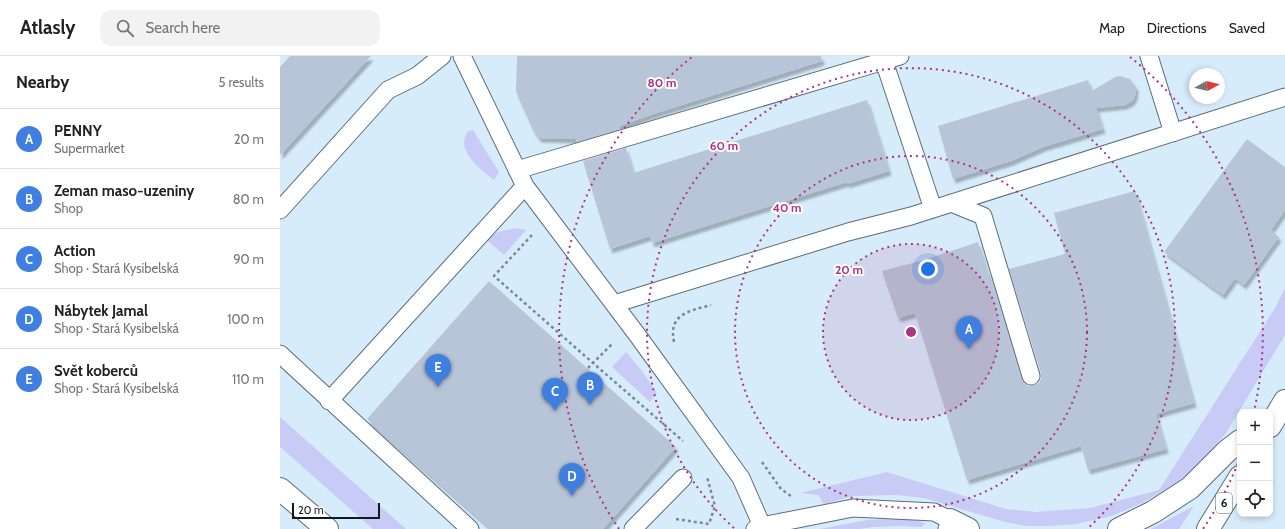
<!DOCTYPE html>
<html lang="en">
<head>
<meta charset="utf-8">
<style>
  body { margin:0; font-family:Cabin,sans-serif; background:#f2f2f2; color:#222 }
  .controls { position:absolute; right:12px; bottom:12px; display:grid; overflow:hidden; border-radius:8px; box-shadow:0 2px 6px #0003 }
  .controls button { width:36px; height:36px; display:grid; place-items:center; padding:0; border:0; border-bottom:1px solid #e0e0e0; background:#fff; color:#222; font:20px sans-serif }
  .compass { position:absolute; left:909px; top:12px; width:36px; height:36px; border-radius:50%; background:#fff; box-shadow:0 2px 6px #0003; rotate:82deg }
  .scale { position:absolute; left:12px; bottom:10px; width:88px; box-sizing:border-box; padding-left:4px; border:2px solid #121a1f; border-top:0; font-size:11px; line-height:14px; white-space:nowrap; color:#121a1f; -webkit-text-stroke:3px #fff; paint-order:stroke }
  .you { position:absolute; left:648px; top:213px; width:14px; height:14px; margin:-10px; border:3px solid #fff; border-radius:50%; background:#1a73e8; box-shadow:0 0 0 6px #1a73e833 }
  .badge { display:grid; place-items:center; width:26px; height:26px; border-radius:50%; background:#ae3385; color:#fff; font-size:13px; font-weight:700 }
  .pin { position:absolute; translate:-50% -33px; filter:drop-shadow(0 1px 2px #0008) }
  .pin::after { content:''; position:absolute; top:21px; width:14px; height:12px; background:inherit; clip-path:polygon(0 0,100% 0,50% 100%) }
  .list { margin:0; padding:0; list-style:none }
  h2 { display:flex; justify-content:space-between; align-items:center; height:52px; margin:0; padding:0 16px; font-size:17px }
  h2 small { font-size:13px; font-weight:400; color:#767676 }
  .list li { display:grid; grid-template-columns:26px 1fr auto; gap:12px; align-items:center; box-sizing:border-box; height:60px; padding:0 16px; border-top:1px solid #e0e0e0 }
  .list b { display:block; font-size:15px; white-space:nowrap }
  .list p { margin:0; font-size:13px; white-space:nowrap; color:#767676 }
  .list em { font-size:13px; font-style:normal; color:#767676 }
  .icon { flex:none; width:22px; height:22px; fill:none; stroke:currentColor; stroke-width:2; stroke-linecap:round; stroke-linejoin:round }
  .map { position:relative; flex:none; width:1005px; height:473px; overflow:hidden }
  header { display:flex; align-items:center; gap:24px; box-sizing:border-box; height:56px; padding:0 20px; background:#fff; border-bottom:1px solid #e0e0e0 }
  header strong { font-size:19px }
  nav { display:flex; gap:22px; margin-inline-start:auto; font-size:14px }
  .search { width:280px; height:36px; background:#f2f2f2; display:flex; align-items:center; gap:10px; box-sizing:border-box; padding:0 14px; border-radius:12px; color:#767676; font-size:15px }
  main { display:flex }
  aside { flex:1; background:#fff }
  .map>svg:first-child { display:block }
  .green { fill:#c7cbf5 }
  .building { fill:#b8c5d8; filter:url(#shadow) }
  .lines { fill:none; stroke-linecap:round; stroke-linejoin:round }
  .service-casing { stroke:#5a6d7a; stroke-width:19 }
  .minor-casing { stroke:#5a6d7a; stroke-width:24 }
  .primary-casing { stroke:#5a6d7a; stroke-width:24 }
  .path { stroke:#7a8994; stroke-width:2.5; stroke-dasharray:3 3; stroke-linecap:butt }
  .service { stroke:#fff; stroke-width:17 }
  .minor { stroke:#fff; stroke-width:22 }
  .primary { stroke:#fff; stroke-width:22 }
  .ring { fill:none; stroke:#ae3385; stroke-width:2; stroke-dasharray:2 4 }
  .labels { text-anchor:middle; stroke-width:4; stroke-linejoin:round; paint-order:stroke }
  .shield { fill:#fff; stroke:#595f62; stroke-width:1 }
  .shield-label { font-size:12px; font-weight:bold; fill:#121a1f }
  .centre { fill:#ae3385; stroke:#fff; stroke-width:2 }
  .ring-label { font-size:12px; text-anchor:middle; font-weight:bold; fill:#ae3385; stroke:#fff; stroke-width:4; stroke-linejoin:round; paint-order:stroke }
</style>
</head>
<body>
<header>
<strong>Atlasly</strong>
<div class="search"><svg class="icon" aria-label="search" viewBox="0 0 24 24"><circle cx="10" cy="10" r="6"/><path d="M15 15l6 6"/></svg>Search here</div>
<nav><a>Map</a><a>Directions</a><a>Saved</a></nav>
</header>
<main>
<aside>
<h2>Nearby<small>5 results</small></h2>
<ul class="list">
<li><span class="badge" style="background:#3f7fe0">A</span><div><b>PENNY</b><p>Supermarket</p></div><em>20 m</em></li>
<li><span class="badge" style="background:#3f7fe0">B</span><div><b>Zeman maso-uzeniny</b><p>Shop</p></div><em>80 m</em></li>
<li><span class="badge" style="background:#3f7fe0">C</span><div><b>Action</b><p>Shop · Stará Kysibelská</p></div><em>90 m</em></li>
<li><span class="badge" style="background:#3f7fe0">D</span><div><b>Nábytek Jamal</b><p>Shop · Stará Kysibelská</p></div><em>100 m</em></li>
<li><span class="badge" style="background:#3f7fe0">E</span><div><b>Svět koberců</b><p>Shop · Stará Kysibelská</p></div><em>110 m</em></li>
</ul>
</aside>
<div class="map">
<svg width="1005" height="473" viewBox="0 0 1005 473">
  <defs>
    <filter id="shadow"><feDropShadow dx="2.5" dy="4.5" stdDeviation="1" flood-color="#0004"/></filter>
  </defs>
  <rect width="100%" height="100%" fill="#d7ecfb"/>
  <!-- green -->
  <path class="green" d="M193,74L219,116L214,124C200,113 176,96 187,76Z
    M235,172L246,174L224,199L207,184L218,176Z
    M1005,232V279L946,377L920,408L904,423L862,447L832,460L796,468L769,470H746L725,466L644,442L616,439L573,440L544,448L538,439L520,437L607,416L726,453L756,456L810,452L879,434L995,252Z
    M346,296L362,315L377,337L370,346L332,311Z
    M0,361L126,473H93L0,391Z
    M914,450L899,473H871Z
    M587,464C600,464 635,460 645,468L641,471L622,470L593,471L580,473H540Z"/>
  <!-- building -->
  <path class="building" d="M10,0H91L0,99V11Z
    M237,0H541L542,5L370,59L340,70V73L297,86L296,83L259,82L253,74L236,36Z
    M840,20L850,23L856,31L855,40L852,45L845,49L816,52L823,73L763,91L731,105L673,123L658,70L808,24L812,35L835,21Z
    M587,44L609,115L567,128V126L372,187L370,180L330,193L303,105L346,92L353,117Z
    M967,83L1005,111V154L991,174L999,181L964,229L955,222L943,239L884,196Z
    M855,135L914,347L876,358L886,393L808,414L801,390L687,424L635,257L618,262L602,215L644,204L698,186L708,219L710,218L741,323L744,327L748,330L754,329L759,327L761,323V317L729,213L785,198L774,157Z
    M209,225L396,391L323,473H211L87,363Z"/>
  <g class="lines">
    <defs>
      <path id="service" d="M182,0L245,130L358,280L461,422L482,470
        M869,0L893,77
        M604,5L620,0
        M237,114L604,5L653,153
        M671,147L703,160L751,320
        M0,154L108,34L137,20L162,0
        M334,248L568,176L631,160L1005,41
        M0,298L190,473
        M49,345L245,130
        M353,473L403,422
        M475,473L482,470L573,452L654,456L670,464L667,473"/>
      <path id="minor" d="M0,433L47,473"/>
      <path id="primary" d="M990,370L1005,345
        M670,464L688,473
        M839,473L873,456L910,432L947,395L960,385
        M928,473L960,421"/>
    </defs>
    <!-- service casing -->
    <use href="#service" class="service-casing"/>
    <!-- minor casing -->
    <use href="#minor" class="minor-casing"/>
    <!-- primary casing -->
    <use href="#primary" class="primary-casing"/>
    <!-- path -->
    <path class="path" d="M252,179L214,220L313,307L403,385
      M394,286C388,258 409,255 431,249
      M308,312L333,287
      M482,406L501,433L511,440
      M396,463L429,468L435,450L427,421"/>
    <!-- service -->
    <use href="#service" class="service"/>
    <!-- minor -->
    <use href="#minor" class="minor"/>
    <!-- primary -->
    <use href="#primary" class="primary"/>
  </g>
  <!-- distance rings -->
  <circle cx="631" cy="276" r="88" fill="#ae3385" fill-opacity=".12"/>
  <g class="ring">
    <circle cx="631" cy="276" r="88"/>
    <circle cx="631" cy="276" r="176"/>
    <path d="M454 472A264 264 0 1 1 808 472"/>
    <path d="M960 402A352 352 0 0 1 923 473M339 473A352 352 0 0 1 412 1M850 1A352 352 0 0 1 974 355"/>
  </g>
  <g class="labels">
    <!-- shield labels -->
    <rect class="shield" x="936" y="437" width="16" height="20" rx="3"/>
    <g class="shield-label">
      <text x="944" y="451">6</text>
    </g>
  </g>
  <circle cx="631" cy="276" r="6" class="centre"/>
  <g class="ring-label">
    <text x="382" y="31">80 m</text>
    <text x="444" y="94">60 m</text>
    <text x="507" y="156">40 m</text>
    <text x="569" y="218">20 m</text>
  </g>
</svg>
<div class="controls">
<button>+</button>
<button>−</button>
<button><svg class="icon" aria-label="locate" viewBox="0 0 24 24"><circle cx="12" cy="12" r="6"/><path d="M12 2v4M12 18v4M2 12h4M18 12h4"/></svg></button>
</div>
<svg class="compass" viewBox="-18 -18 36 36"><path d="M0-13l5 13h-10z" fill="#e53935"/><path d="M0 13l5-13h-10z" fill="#767676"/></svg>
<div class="scale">20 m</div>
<div class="you"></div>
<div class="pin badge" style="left:689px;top:293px;background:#3f7fe0">A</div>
<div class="pin badge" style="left:310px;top:349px;background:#3f7fe0">B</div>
<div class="pin badge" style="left:275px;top:355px;background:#3f7fe0">C</div>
<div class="pin badge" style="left:292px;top:440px;background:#3f7fe0">D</div>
<div class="pin badge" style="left:158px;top:331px;background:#3f7fe0">E</div>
</div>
</main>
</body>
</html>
